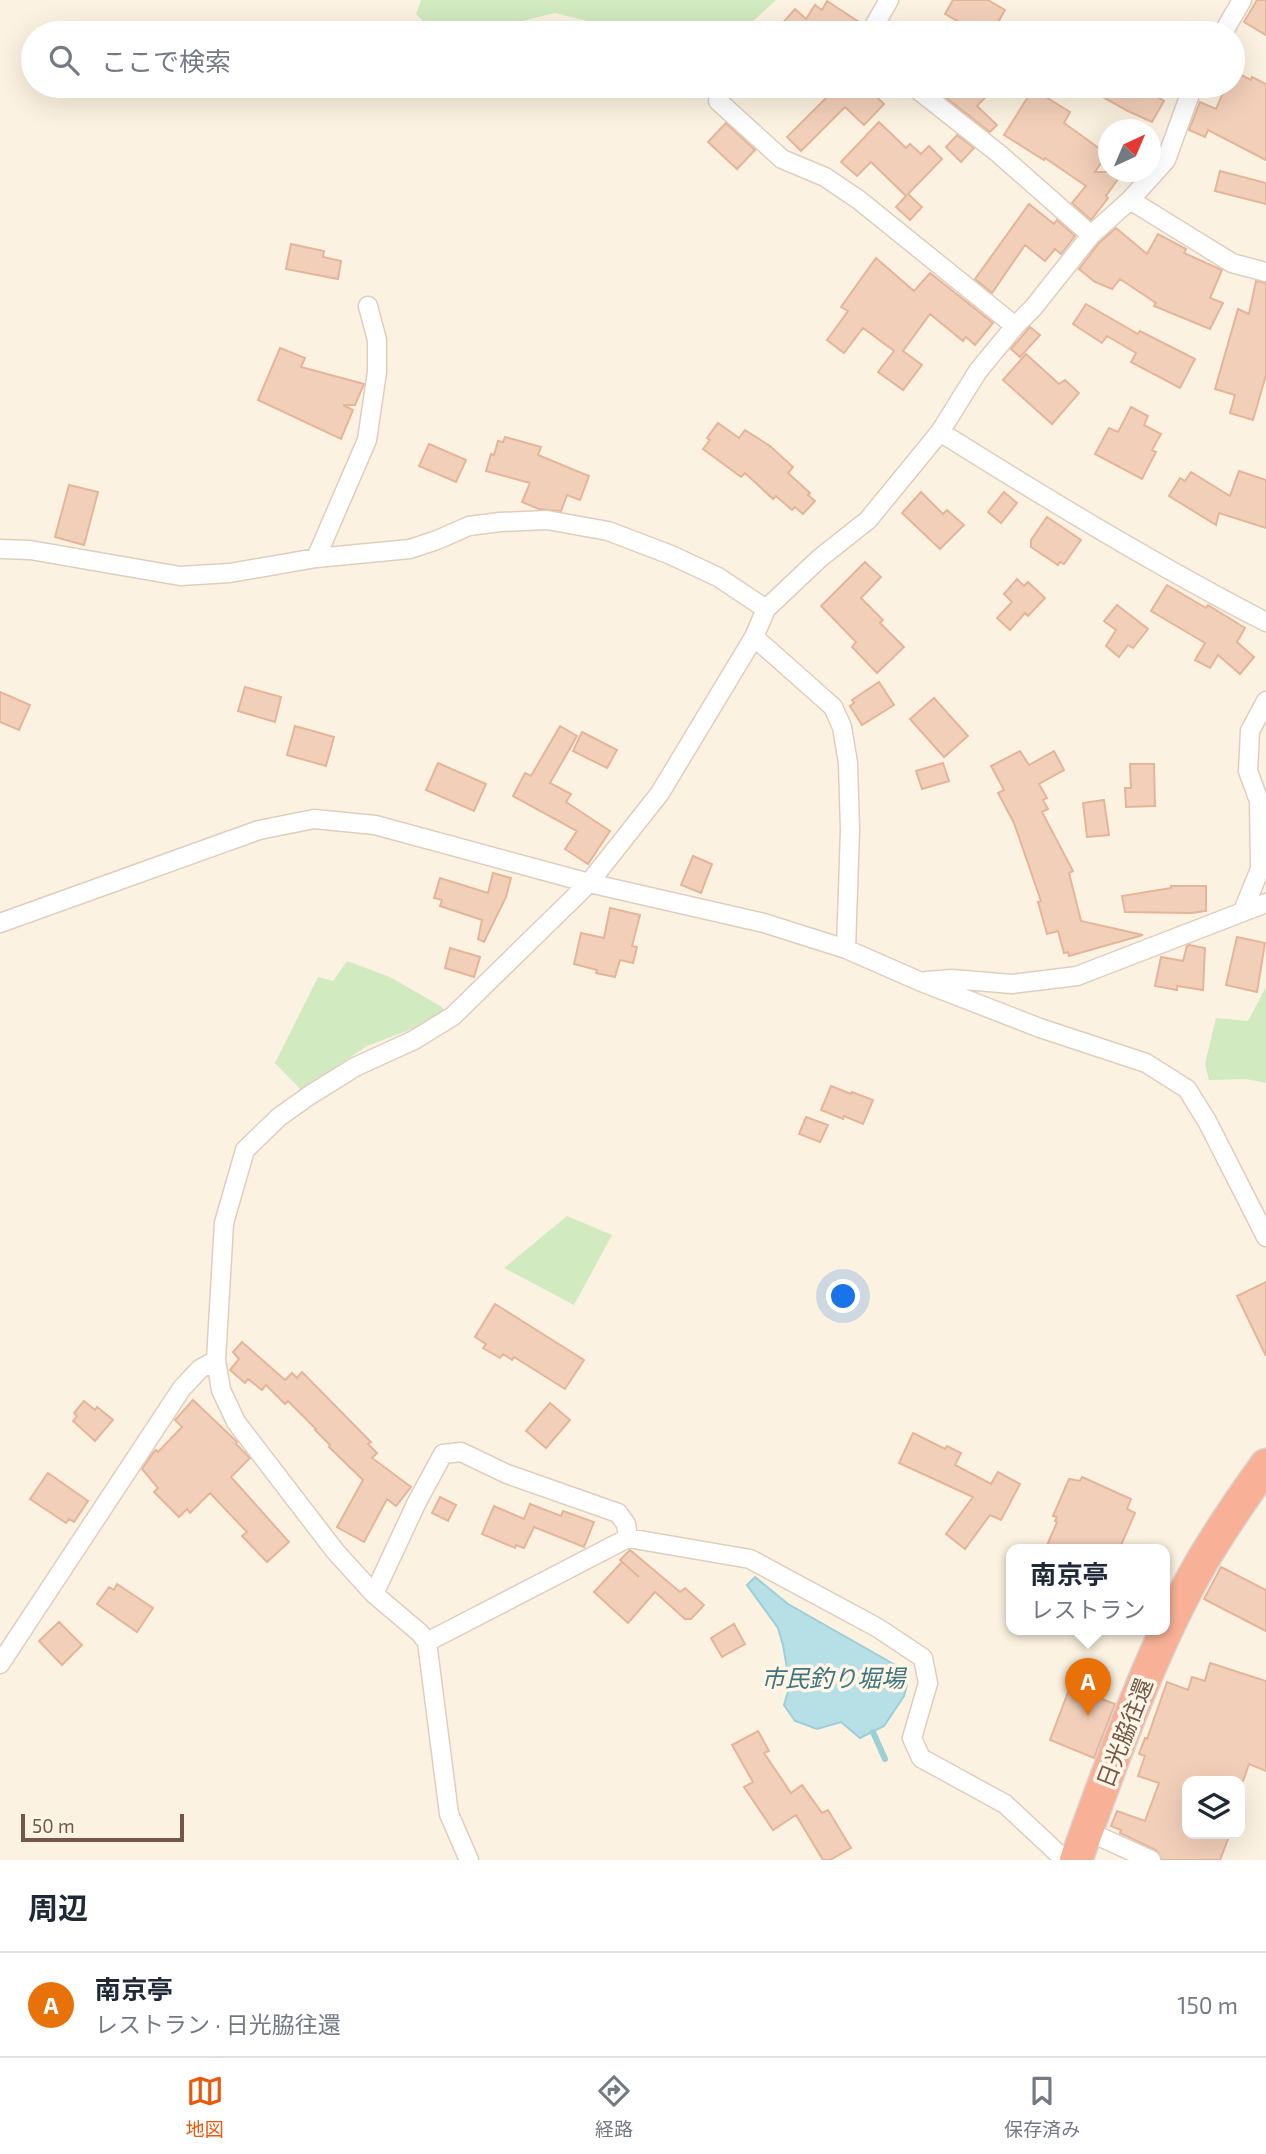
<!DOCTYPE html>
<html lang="ja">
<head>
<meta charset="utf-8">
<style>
  body { margin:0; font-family:"Exo 2","Noto Sans JP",sans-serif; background:#f6f6f7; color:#1f2937 }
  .controls { position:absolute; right:21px; bottom:21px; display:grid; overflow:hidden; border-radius:14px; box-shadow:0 7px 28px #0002 }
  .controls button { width:63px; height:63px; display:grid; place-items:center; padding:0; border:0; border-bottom:2px solid #e0e1e3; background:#fff; color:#1f2937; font:35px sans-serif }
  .compass { position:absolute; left:1098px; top:119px; width:63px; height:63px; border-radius:50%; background:#fff; box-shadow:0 7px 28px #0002; rotate:44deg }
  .scale { position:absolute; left:21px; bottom:18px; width:163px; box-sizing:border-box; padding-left:7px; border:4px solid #745748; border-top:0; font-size:19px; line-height:24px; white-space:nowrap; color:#745748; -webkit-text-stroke:5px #fff6e8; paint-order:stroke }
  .you { position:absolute; left:844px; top:1297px; width:24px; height:24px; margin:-18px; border:5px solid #fff; border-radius:50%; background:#1a73e8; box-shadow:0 0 0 10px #1a73e833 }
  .badge { display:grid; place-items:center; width:46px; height:46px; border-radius:50%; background:#ea580c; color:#fff; font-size:23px; font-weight:700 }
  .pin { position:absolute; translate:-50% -58px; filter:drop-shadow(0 2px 4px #0008) }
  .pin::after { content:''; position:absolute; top:37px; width:24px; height:21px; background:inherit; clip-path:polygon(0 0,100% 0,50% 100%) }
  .popup { position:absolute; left:1006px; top:1544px; width:164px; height:91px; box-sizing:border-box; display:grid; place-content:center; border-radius:14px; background:#fff; filter:drop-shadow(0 2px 5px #0005); font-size:23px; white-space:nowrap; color:#747a83 }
  .popup b { font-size:26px; color:#1f2937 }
  .popup::after { content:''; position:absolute; left:50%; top:100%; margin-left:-14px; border:14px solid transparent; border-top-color:#fff }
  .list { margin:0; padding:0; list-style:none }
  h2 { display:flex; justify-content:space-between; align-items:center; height:91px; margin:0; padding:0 28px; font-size:30px }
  h2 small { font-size:23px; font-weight:400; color:#747a83 }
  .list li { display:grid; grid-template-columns:46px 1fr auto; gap:21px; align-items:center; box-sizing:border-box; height:105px; padding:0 28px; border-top:2px solid #e0e1e3 }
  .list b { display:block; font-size:26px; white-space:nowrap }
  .list p { margin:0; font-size:23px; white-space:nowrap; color:#747a83 }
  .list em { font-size:23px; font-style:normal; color:#747a83 }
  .icon { flex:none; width:38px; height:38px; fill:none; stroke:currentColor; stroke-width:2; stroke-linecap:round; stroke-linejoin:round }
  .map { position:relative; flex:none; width:1266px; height:1860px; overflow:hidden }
  .search { position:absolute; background:#fff; box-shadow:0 7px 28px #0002; left:21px; right:21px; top:21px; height:77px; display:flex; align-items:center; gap:18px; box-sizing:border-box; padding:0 24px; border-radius:38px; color:#747a83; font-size:26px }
  .sheet { height:196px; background:#fff }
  nav { display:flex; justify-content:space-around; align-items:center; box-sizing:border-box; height:98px; border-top:2px solid #e0e1e3; background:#fff; font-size:19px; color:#747a83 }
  nav a { display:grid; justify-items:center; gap:4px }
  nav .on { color:#ea580c }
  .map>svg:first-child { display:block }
  .green { fill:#d1eac0 }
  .water { fill:#b6dfe6; stroke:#9ccfd8; stroke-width:2 }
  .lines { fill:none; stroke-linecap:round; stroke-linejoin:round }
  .stream { stroke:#9ccfd8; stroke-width:6 }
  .building { fill:#f2cfb9; stroke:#e5b599; stroke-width:2 }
  .street-casing { stroke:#e0cebd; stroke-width:21 }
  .highway-casing { stroke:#dbd3cf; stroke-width:35 }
  .street { stroke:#fff; stroke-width:18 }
  .highway { stroke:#f8b097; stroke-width:32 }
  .labels { text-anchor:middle; stroke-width:7; stroke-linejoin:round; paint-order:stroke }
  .street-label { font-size:23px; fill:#745748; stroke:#fff6e8 }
  .water-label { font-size:24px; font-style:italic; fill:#3f7680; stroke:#fff6e8 }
</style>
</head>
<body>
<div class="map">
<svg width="1266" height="1860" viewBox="0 0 1266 1860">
  <rect width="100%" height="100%" fill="#fcf2e1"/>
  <!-- green -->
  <path class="green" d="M421,0H776L740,33H635L555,13L494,28L483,33H435L416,14Z
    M347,961L390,977L442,1007L446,1013L407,1031L367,1046L301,1090L275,1063L318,977L333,981Z
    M1266,987V1083L1246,1079L1209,1080L1205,1064L1216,1018L1248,1021Z
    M567,1216L612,1235L574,1305L504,1268Z"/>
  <!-- water -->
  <path class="water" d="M755,1577L788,1604L897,1666L904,1674L907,1685L904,1696L884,1726L860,1738L841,1722L817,1729L795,1721L784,1705L790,1685L783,1645L778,1628L747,1585Z"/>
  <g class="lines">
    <!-- stream -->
    <path class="stream" d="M873,1732L885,1759"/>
  </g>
  <!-- building -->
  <path class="building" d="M953,0H988L1005,10L992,33H985L968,23L966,26L945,14Z
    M1257,0H1266V35L1244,22Z
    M827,1L862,24L859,33H822L806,22L796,33H774L795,9L806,19L815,5L822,10Z
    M1233,71L1251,80L1252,77L1266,84V160L1208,130L1205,137L1189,130L1200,102L1216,109L1226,86H1233Z
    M819,86H865L884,104L864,125L845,107L801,151L787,137L829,95Z
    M931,86H996L977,106L997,125L990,132Z
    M1083,86H1137L1164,101L1152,122L1128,111Z
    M1033,89L1070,112L1064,123L1107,154L1095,172H1123L1106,196L1108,198L1091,220L1072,203L1086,186L1045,158L1044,160L1004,135Z
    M879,122L906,148L910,144L921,154L929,146L942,159L908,194L922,207L910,220L896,207L906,196L871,162L857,176L841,162Z
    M726,123L755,150L737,169L708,142Z
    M957,135L974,148L961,162L946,147Z
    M1220,171L1266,183V204L1215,191Z
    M1029,204L1054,224L1057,220L1075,236L1061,254L1055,249L1045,261L1025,245L992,293L975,279Z
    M1116,228L1147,254L1158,234L1186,249L1184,253L1222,270L1210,298L1223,303L1210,329L1154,306L1156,303L1120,279L1112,289L1095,282L1079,269L1099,243Z
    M291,244L324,251L323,257L341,261L338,279L286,269Z
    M876,258L914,291L930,273L993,323L975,345L966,337L963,341L930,314L903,351L922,365L903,390L878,372L894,351L863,328L844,353L827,340L848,311L841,307Z
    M1256,281L1266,283V375L1253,420L1230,413L1235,395L1215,389L1238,309L1249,314Z
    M1086,304L1138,334L1140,331L1195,359L1180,388L1131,362L1136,353L1107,336L1102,343L1073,324Z
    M1030,327L1040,335L1020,357L1011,349Z
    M280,348L305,358L301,367L364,384L355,405H343L353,410L341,439L258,400Z
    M1026,354L1059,384L1065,380L1079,393L1052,424L1003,380Z
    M1131,407L1148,416L1144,425L1161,434L1152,450L1156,452L1142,479L1095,454L1109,428L1118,432Z
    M718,423L739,438L745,430L770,446L793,467L788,473L810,493L808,495L815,501L803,514L795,507L792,510L776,496L773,499L745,473L741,477L703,449L710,440L707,438Z
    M505,437L541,447L538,455L589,476L580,500L567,495L561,511L539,509L522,502L530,483L486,471L491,454L494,455L498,441L503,442Z
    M429,444L466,460L456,482L419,466Z
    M1239,471L1266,480V528L1219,513L1216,525L1169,496L1180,478L1185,481L1191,472L1230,496Z
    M69,485L98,492L84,545L55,537Z
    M921,492L943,514L947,510L964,525L940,549L902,513Z
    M1004,492L1017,503L1001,523L988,512Z
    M1047,517L1081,540L1064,564L1060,562L1058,565L1031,547V540Z
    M865,562L881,577L861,598L883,620L880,623L904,647L877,673L852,647L856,642L821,606Z
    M1017,579L1024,586L1028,582L1045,598L1028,616L1025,613L1010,630L997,618L1012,602L1004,594Z
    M1167,585L1206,608L1208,605L1245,628L1237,642L1254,657L1240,674L1218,655L1210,668L1195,660L1205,643L1151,611Z
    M1117,605L1148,629L1133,648L1128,645L1119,657L1106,646L1116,630L1104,621Z
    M879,682L894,705L862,725L850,706L854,703L852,700Z
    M245,687L281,697L275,722L238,711Z
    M0,692L30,705L19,730L0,722Z
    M934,698L968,736L944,757L910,719Z
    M295,726L334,737L326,766L287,755Z
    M560,726L577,736L550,783L571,794L566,802L610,831L588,864L565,849L577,831L513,796L525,773L531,776Z
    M582,732L617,750L607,768L573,751Z
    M1020,751L1029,765L1054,751L1064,770L1039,784L1047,798L1043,800L1048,809L1042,812L1073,871L1069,873L1081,921L1143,935L1069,956L1068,952L1064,953L1058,931L1047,934L1038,902L1041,901L1014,823L998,793L1004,790L991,766Z
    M438,763L486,784L474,811L426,790Z
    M943,763L949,781L922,789L916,771Z
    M1130,764H1154L1155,806L1126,807L1125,788H1131Z
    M1104,800L1109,835L1087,837L1083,803Z
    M693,856L712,864L701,893L681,885Z
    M493,873L511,878L506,897L484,942L478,939L482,920L440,906L442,900L434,898L440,878L488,893Z
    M1171,886H1206V911L1192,913L1125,912L1122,896L1171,888Z
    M610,908L640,915L632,946L637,947L633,963L620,960L615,977L596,973L597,970L574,964L581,933L604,938Z
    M1237,937L1265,943L1257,992L1226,985Z
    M1189,945L1205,948L1203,990L1177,986V990L1155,986L1161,957L1183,961L1187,946Z
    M450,948L480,957L474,977L445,968Z
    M831,1086L851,1094L852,1092L873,1100L863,1124L844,1116L843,1119L821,1110Z
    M806,1117L828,1125L820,1142L799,1134Z
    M1266,1282V1356L1237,1296Z
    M495,1304L584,1360L565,1389L514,1357L512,1360L503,1354L500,1358L483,1348L486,1344L475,1337Z
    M242,1342L285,1380L292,1373L297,1378L302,1372L371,1442L368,1444L377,1453L372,1458L411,1487L396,1506L387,1499L364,1542L337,1527L363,1480L329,1447L330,1445L315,1430L316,1429L288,1401L285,1404L266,1385L262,1390L248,1379L245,1383L230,1370L239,1359L233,1352Z
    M193,1400L235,1440L237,1442L236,1444L250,1458L231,1477L289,1542L267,1562L242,1536L247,1532L210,1493L190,1513L187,1509L179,1517L154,1492L158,1488L142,1469L153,1453L156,1450L158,1452L182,1427L175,1420Z
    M84,1401L95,1410L97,1407L113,1420L95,1441L73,1421L77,1416L74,1413Z
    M550,1403L570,1420L546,1448L526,1431Z
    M913,1433L945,1449L947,1446L961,1453L955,1465L991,1484L998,1472L1020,1484L1001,1520L990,1515L965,1549L946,1534L973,1497L899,1463Z
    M48,1473L88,1501L74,1522L69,1519L66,1523L30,1499Z
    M1082,1477L1131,1499L1127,1509L1135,1513L1119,1550H1045L1057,1522L1055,1521L1057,1517L1053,1516L1069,1479L1080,1481Z
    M440,1497L456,1505L448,1521L432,1513Z
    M530,1504L561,1516L563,1511L594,1522L584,1547L534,1527L524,1548L516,1545L515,1548L482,1534L494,1506L524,1519Z
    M630,1550L680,1592L685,1588L704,1605L691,1619H685L655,1592L628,1623L594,1592L622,1562L639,1577L620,1560Z
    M1221,1567L1266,1590V1631L1204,1599Z
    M117,1584L153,1608L137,1632L97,1604L109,1587L114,1590Z
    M59,1622L82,1645L62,1665L39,1641Z
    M734,1624L745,1644L722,1657L711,1638Z
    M1210,1663L1266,1681V1771L1249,1764L1243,1781H1187V1834H1230L1220,1860H1162L1156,1850L1120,1833L1121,1830L1111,1826L1117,1811L1145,1821L1159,1783L1138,1776L1145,1756L1139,1754L1145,1738L1147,1739L1167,1682L1188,1690L1192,1677L1205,1681Z
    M1070,1687L1115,1704L1094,1758L1050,1740Z
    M758,1731L769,1751L764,1753L791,1793L802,1785L822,1813L828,1810L851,1848L830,1860H823L796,1815L773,1830L744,1787L753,1782L732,1745Z"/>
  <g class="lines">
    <defs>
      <path id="street" d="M870,33L889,0
        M1223,33L1242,0
        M913,86L998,153L1091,235
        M718,101L782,159L825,177L859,200L1015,326
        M1130,200L1232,263L1266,272
        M940,432C1047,499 1154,564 1266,622
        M0,549L30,550L180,576L230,573L316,558L410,549L437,540L469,526L500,522L547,520L608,531L671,555L718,577L766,609
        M316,558L367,440L377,372V340L368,306
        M754,637L833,707L842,727L848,763L850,830L846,949
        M1243,911L1260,869L1259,801L1248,771L1250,731L1266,701
        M0,923L259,830L314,819L375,825L589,883L764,923L846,949L919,981L1040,1028L1146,1063L1187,1089L1207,1121L1266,1237
        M926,981L952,979L1012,984L1077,976L1266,903
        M374,1594L417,1502L443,1454L461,1452L507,1474L618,1513L626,1524L628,1538
        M427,1642L628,1538L750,1559L878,1628L923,1658L928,1683L912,1738L921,1758L1005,1804L1065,1860
        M0,1664L182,1388L200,1369L216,1360
        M1087,1831L1151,1860
        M469,1860L449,1814L427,1642L420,1633L374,1594L335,1551L236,1422L221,1390L216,1360L224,1223L245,1150L279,1117L310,1095L355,1067L414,1040L453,1016L589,883L660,793L754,637L766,609L820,558L868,520L940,432L978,371L1015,326L1033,308L1091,235L1130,200L1166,160L1193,86"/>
      <path id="highway" d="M1076,1860C1113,1760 1148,1656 1201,1563C1221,1529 1243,1497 1266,1465"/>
    </defs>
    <!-- street casing -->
    <use href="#street" class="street-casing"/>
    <!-- highway casing -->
    <use href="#highway" class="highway-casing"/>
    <!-- street -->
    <use href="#street" class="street"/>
    <!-- highway -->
    <use href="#highway" class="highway"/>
  </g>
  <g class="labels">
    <!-- street labels -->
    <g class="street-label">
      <text transform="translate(1125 1733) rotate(-69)" y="8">日光脇往還</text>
    </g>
    <!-- water labels -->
    <g class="water-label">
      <text x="833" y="1687">市民釣り堀場</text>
    </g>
  </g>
</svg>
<div class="controls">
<button><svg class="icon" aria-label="layers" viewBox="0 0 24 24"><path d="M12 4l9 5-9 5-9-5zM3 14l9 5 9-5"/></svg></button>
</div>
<svg class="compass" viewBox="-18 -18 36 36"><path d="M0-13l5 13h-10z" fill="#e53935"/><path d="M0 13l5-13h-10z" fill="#747a83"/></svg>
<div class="scale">50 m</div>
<div class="you"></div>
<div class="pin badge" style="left:1088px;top:1716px;background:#e8710a">A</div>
<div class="popup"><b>南京亭</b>レストラン</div>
<div class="search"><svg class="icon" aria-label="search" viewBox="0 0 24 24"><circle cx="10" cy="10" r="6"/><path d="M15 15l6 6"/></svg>ここで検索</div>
</div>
<section class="sheet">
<h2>周辺<small></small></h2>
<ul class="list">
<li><span class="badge" style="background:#e8710a">A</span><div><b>南京亭</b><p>レストラン · 日光脇往還</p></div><em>150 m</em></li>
</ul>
</section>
<nav>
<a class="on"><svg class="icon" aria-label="map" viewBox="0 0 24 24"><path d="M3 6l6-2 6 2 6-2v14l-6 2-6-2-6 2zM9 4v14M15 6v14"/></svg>地図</a>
<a><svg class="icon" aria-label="directions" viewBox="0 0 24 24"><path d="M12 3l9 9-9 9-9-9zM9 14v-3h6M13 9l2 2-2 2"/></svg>経路</a>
<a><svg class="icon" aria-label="saved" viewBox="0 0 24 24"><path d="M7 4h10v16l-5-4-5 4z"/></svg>保存済み</a>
</nav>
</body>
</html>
